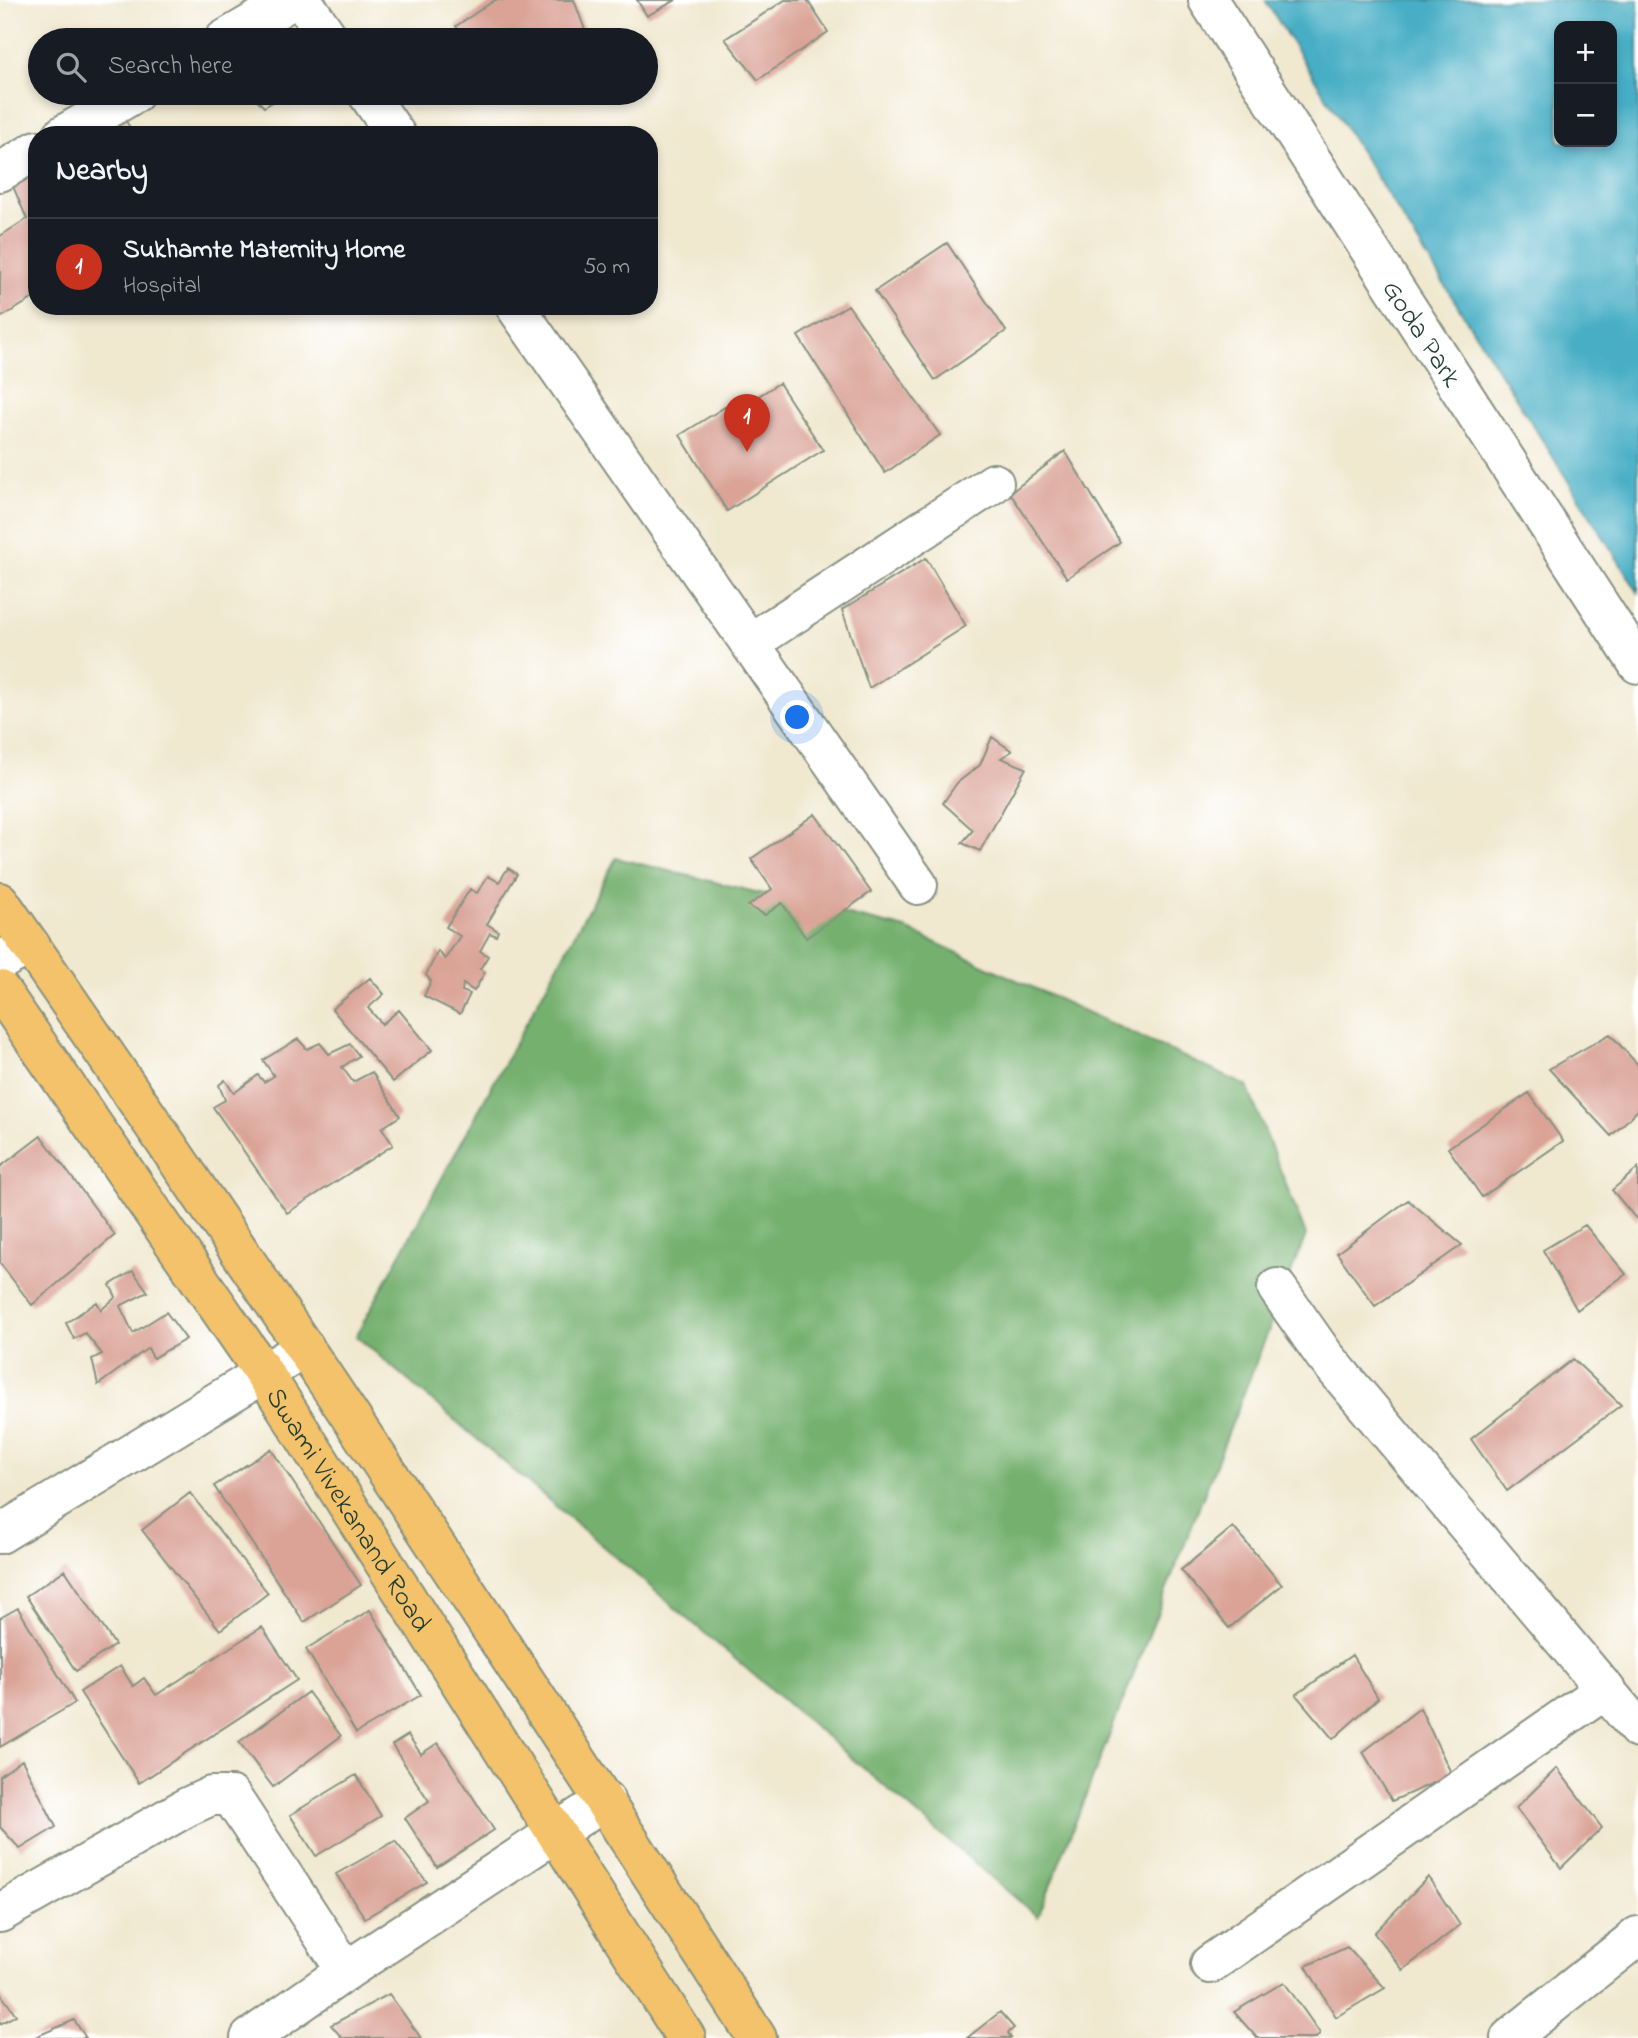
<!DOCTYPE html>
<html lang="en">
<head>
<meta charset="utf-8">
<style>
  body { margin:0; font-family:"Indie Flower",sans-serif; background:#242831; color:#f1f3f6 }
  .controls { position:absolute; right:21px; top:21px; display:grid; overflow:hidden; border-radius:14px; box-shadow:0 4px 10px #0003 }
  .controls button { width:63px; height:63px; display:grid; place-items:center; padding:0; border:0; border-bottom:2px solid #363941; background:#171b24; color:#f1f3f6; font:35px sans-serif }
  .you { position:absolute; left:798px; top:718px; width:24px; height:24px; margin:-18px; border:5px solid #fff; border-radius:50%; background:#1a73e8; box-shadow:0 0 0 10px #1a73e833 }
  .badge { display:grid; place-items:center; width:46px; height:46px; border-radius:50%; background:#c8321e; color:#fff; font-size:23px; font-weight:700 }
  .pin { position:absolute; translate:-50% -58px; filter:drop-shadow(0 2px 4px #0008) }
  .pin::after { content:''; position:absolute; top:37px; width:24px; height:21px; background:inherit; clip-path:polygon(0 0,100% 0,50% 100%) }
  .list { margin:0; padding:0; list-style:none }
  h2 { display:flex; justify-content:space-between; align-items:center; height:91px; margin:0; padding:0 28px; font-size:30px }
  h2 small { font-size:23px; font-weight:400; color:#9ea1a6 }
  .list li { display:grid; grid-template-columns:46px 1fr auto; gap:21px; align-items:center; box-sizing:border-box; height:98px; padding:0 28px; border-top:2px solid #363941 }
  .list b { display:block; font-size:26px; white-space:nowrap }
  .list p { margin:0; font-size:23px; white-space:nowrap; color:#9ea1a6 }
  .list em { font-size:23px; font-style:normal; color:#9ea1a6 }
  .icon { flex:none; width:38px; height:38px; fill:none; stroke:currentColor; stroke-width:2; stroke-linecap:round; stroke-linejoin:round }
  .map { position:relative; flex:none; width:1638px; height:2038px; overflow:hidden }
  .search { position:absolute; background:#171b24; box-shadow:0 4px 10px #0003; left:28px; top:28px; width:630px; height:77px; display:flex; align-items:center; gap:18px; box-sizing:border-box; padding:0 24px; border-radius:38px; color:#9ea1a6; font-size:26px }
  .panel { position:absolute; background:#171b24; box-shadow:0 4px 10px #0003; left:28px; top:126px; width:630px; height:189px; border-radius:28px }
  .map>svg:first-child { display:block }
  .forest { fill:#74b06e; stroke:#4a7651; stroke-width:2 }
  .water { fill:#46aec5; stroke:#32767c; stroke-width:2; fill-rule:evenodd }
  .building { fill:#daa396 }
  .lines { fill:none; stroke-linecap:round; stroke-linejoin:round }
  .minor-casing { stroke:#889282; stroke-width:42 }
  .major-casing { stroke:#889282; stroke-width:42 }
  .minor { stroke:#fff; stroke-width:38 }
  .major { stroke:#f3c26a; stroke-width:38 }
  .labels { text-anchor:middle; stroke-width:5; stroke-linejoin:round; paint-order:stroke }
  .street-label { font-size:28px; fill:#1f3d34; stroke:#fff }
</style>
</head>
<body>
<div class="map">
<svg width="1638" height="2038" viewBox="0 0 1638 2038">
  <rect width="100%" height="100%" fill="#fff"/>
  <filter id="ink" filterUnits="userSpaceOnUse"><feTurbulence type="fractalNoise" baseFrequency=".0143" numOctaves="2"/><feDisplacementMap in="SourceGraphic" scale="14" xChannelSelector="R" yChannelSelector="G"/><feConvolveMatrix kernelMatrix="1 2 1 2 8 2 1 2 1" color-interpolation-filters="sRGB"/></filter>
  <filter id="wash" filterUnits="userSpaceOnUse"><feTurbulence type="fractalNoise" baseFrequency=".00686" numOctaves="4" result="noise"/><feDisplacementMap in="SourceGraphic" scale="28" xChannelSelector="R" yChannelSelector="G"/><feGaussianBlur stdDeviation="1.57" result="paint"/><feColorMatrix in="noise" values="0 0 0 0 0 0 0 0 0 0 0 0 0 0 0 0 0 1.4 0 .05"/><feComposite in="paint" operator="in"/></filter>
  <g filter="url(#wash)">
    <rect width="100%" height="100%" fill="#f0e8cf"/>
    <!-- forest -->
    <path class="forest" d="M616,858L906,929L1247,1086L1306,1235L1038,1917L356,1336Z"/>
    <!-- water -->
    <path class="water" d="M1265,0H1638V592L1599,530ZM1559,26H1612V142H1559Z"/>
    <g id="blocks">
      <!-- building -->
      <path class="building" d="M495,0H574L585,30L569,40H464L456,26Z
        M637,0H676L647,16Z
        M785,0H807L828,32L758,80L725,39Z
        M250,93H288L264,107Z
        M125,120L135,135H103Z
        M37,169V296L0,318V236L27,219L12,184Z
        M947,243L1006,331L935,380L875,291Z
        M848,305L940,435L885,473L798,336Z
        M779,383L823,450L727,511L680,435L744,395L749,402Z
        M1065,451L1120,542L1067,578L1010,493Z
        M926,558L966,626L869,688L842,610Z
        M992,737L1012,751L1001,758L1026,768L980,851L962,843L973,830L943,803L957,783L980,765Z
        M815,814L871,892L806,938L782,903L765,915L748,906L772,889L751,859Z
        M508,868L517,874L487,924L498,931L496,936L490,933L480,951L488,956L480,969L485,972L474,991L463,984L462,991L470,994L460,1014L424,996L431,981L426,975L438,951L445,959L460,936L446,927L470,889L477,893L488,876L499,882Z
        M370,978L384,994L368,1008L382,1024L399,1010L432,1050L393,1082L332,1009Z
        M1610,1034L1638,1065V1110L1611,1136L1549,1069Z
        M298,1039L307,1049L320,1043L329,1054L350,1044L359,1056L342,1067L353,1082L372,1072L400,1116L382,1128L393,1145L287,1213L213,1107L225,1100L219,1085L225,1080L234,1093L258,1075L264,1082L274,1076L263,1060Z
        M1529,1093L1563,1141L1482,1197L1448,1148Z
        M41,1136L115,1235L32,1305L0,1263V1167Z
        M1638,1168V1221L1612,1190Z
        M1408,1200L1462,1245L1375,1306L1337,1253Z
        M1585,1225L1626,1274L1577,1310L1543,1250Z
        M133,1271L148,1292L120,1306L133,1333L166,1312L186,1339L153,1358L148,1348L98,1385L92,1359L102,1354L85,1333L74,1339L66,1323L97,1302L101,1310L116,1297L110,1285Z
        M1573,1359L1621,1405L1507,1491L1471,1439Z
        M271,1449L361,1585L304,1622L214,1486Z
        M190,1493L268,1593L220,1630L142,1530Z
        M1233,1527L1282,1585L1229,1628L1181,1570Z
        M65,1570L115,1645L76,1671L26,1596Z
        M18,1608L75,1703L0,1747V1618Z
        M370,1610L421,1695L356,1733L306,1649Z
        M262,1627L297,1680L139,1783L80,1692L120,1666L133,1686L144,1678L156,1695Z
        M1352,1655L1378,1698L1333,1739L1296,1695Z
        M308,1692L341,1736L273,1787L239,1742Z
        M1420,1708L1452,1775L1392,1801L1363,1752Z
        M408,1735L421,1754L438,1743L494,1830L437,1867L405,1818L429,1801L392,1745Z
        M22,1760L56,1827L20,1849L0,1827V1776Z
        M1557,1768L1602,1828L1561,1868L1516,1808Z
        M356,1775L381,1816L316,1856L290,1815Z
        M395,1841L427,1882L365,1918L336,1874Z
        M1428,1877L1460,1925L1403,1970L1374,1933Z
        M1347,1947L1385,1988L1336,2017L1306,1966Z
        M1284,1982L1320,2033L1316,2038H1257L1234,2012Z
        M0,1993L16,2015L0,2024Z
        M389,1994L421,2038H342L331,2025Z
        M1000,2012L1014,2028L1008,2033L1011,2038H967Z
        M74,2020L86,2038H33Z"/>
    </g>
  </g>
  <g filter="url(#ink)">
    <use href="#blocks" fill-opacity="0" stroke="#889282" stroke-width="2"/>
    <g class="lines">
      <defs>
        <g id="minor">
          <path d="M302,0L330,40"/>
          <path id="s1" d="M1208,0L1638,664"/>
          <path d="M224,40L292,0"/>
          <path d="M367,93L396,135"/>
          <path d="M63,135L135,93"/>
          <path d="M0,172L37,150"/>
          <path d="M515,306L918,885"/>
          <path d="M750,643L994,483"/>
          <path d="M0,961L30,945"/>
          <path d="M1277,1288L1324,1355L1638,1729"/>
          <path d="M0,1534L305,1348"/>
          <path d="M0,1913L187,1807L211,1796H231L346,1971"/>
          <path d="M1210,1964L1605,1689"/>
          <path d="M250,2038L346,1971L605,1800"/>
          <path d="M1510,2038L1638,1936"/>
        </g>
        <g id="major">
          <path d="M0,902C260,1276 511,1655 757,2038"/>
          <path id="s2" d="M0,990L265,1375L686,2038"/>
        </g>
      </defs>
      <!-- minor casing -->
      <use href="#minor" class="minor-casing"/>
      <!-- major casing -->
      <use href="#major" class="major-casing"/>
      <!-- minor -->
      <use href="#minor" class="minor"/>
      <!-- major -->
      <use href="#major" class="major"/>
    </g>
  </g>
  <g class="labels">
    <!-- street labels -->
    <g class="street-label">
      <text dy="10" stroke="none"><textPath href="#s1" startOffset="396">Goda Park</textPath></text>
      <text dy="10" stroke="none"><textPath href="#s2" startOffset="626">Swami Vivekanand Road</textPath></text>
    </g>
  </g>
</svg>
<div class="controls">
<button>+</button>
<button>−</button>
</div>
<div class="you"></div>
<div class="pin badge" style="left:747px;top:452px">1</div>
<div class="search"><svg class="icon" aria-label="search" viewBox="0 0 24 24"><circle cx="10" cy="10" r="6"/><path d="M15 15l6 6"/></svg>Search here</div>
<section class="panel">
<h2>Nearby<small></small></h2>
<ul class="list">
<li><span class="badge">1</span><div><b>Sukhamte Maternity Home</b><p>Hospital</p></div><em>50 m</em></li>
</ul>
</section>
</div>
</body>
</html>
